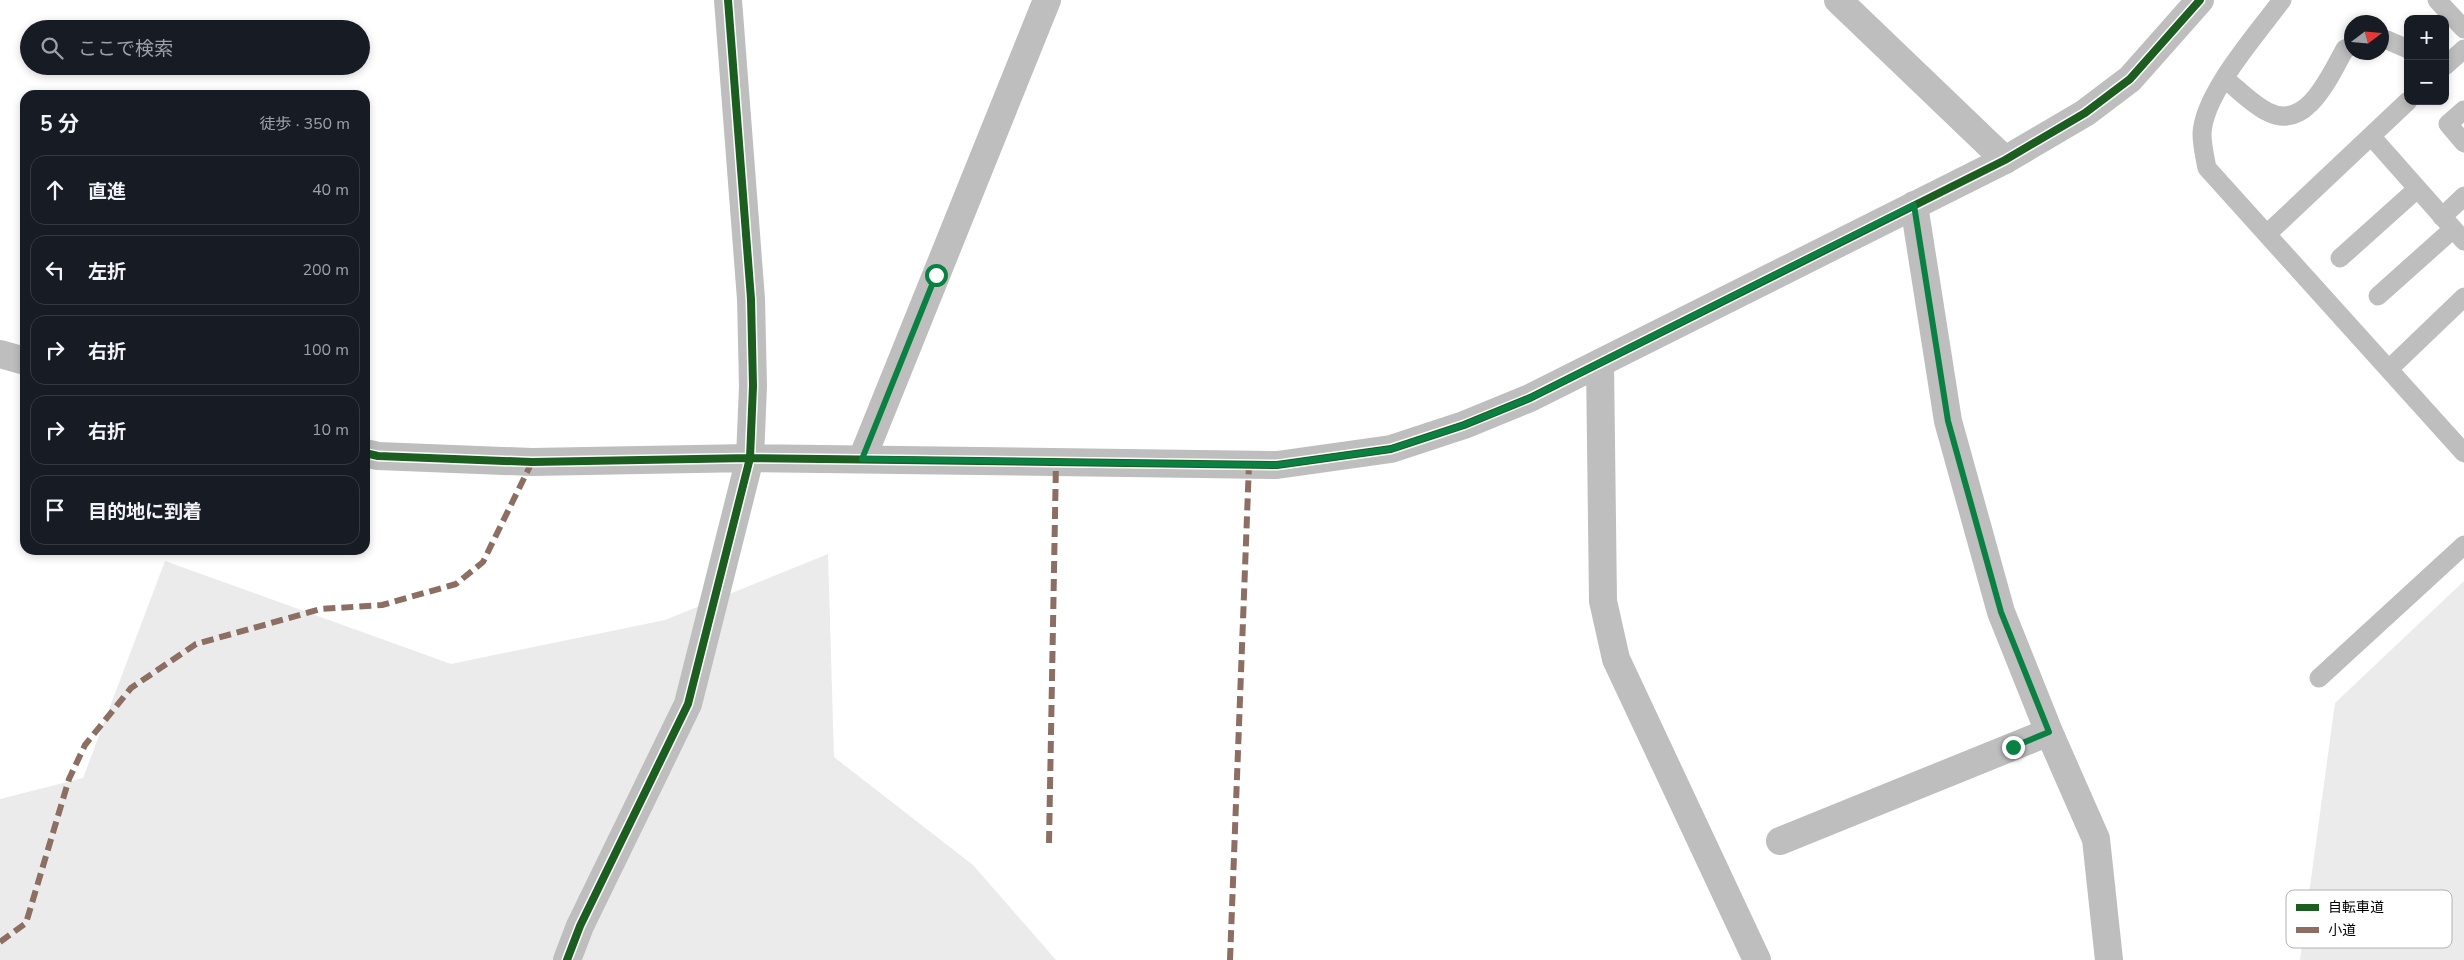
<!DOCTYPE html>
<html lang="ja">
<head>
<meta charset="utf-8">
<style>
  body { margin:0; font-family:"Nunito Sans","Noto Sans JP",sans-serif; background:#20242c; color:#f1f3f6 }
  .controls { position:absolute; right:15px; top:15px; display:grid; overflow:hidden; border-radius:10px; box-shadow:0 2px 8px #0003 }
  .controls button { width:45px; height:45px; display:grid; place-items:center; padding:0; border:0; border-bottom:1px solid #363941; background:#171b24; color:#f1f3f6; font:25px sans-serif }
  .compass { position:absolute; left:2344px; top:15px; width:45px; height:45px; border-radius:50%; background:#171b24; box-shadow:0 2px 8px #0003; rotate:74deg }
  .stop { position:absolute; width:15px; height:15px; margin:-11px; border:4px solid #0b8043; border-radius:50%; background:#fff }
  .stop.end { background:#0b8043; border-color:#fff; box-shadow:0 1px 5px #0008 }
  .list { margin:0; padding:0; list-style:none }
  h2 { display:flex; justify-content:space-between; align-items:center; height:65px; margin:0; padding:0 20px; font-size:21px }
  h2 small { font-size:16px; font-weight:400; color:#9ea1a6 }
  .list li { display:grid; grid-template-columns:32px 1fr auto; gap:15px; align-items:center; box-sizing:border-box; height:70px; margin:0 10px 10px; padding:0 10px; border:1px solid #363941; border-radius:15px }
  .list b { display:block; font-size:19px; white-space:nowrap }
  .list em { font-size:16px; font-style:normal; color:#9ea1a6 }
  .icon { flex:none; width:28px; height:28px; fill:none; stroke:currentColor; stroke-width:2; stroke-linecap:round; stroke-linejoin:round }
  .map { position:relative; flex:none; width:2464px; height:960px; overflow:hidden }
  .search { position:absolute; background:#171b24; box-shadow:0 2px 8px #0003; left:20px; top:20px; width:350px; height:55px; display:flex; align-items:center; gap:12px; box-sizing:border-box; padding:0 18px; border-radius:28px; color:#9ea1a6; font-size:19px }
  .panel { position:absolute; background:#171b24; box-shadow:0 2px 8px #0003; left:20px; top:90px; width:350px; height:465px; border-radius:15px }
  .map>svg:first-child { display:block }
  .green { fill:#ebebeb }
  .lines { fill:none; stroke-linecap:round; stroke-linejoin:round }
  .service { stroke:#bebebe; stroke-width:19 }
  .minor { stroke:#bebebe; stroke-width:28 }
  .tertiary { stroke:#bebebe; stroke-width:28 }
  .quiet { stroke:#8d6e63; stroke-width:6; stroke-dasharray:12 6; stroke-linecap:butt }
  .cycleway-casing { stroke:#fff; stroke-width:11 }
  .cycleway { stroke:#1b5e20; stroke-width:8 }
  .route { stroke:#0b8043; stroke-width:6 }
  .key { fill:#fff; stroke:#b2b2b2; stroke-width:1 }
  .key-label { font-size:14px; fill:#000 }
</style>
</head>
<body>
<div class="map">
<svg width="2464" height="960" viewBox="0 0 2464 960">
  <rect width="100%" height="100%" fill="#fff"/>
  <!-- green -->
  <path class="green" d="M828,554L834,757L973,865L1056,960H0V799L83,778L165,561L451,664L665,620Z
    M2464,581V960H2300L2335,703Z"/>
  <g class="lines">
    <!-- service -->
    <path class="service" d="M2282,0C2258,33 2203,94 2202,134C2202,145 2205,158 2207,168L2464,453
      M2437,0L2464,29
      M2382,40H2387L2408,49
      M2445,66L2464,49
      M2225,79C2238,89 2253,105 2268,112C2307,132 2330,75 2345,49L2352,46
      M2464,110L2448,124L2464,143
      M2371,136L2464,241
      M2442,217L2464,196
      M2267,234L2408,101
      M2340,258L2417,189
      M2378,296L2453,229
      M2389,369L2464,297
      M2319,678L2464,545"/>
    <!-- minor -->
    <path class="minor" d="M1838,0L2005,160
      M1914,205L1948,421L2001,612L2049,732L2096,839L2109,960
      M0,354L25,361
      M1600,363L1603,601L1616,659L1757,960
      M365,453L378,456L532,462L750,458L688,704L580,926L567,960
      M862,459L1047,0
      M1780,841L2049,732"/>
    <!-- tertiary -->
    <path class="tertiary" d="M728,0L751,299L753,386L750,458L1277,465L1391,449L1464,425L1530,398L2005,160L2085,113L2130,79L2200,0"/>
    <!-- quiet -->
    <path class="quiet" d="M1049,843L1056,461
      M0,942L26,923L69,779L85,745L131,688L196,644L321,609L382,605L456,584L483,562L532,462
      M1230,960L1249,464"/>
    <defs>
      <path id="cycleway" d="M365,453L378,456L532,462L750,458L1277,465L1391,449L1464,425L1530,398L2005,160L2085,113L2130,79L2200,0
        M567,960L580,926L688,704L750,458L753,386L751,299L728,0"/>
    </defs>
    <!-- cycleway casing -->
    <use href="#cycleway" class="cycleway-casing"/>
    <!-- cycleway -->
    <use href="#cycleway" class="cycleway"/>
  </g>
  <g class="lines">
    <!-- route -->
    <path class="route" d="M936,275L862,459L1277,465L1391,449L1464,425L1530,398L1914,205L1948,421L2001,612L2049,732L2013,747"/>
  </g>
  <!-- legend -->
  <rect x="2286" y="890" width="166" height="58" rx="8" class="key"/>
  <rect x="2296" y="904" width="23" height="7" fill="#1b5e20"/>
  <rect x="2296" y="927" width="23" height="6" fill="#8d6e63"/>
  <g class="key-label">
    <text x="2328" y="912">自転車道</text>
    <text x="2328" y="935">小道</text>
  </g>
</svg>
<div class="controls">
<button>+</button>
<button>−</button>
</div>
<svg class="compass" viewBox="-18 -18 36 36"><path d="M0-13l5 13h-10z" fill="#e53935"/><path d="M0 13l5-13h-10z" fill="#9ea1a6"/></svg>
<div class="stop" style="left:936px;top:275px"></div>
<div class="stop end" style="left:2013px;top:747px"></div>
<div class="search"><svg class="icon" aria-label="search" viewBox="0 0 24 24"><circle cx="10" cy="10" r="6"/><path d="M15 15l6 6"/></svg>ここで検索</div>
<section class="panel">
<h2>5 分<small>徒歩 · 350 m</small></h2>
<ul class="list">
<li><svg class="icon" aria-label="ahead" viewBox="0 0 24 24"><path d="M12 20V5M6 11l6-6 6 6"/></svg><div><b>直進</b></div><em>40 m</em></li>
<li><svg class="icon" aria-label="left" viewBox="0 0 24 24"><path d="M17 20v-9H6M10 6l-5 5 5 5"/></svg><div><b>左折</b></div><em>200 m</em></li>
<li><svg class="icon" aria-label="right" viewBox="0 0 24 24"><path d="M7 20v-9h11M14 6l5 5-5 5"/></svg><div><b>右折</b></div><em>100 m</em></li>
<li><svg class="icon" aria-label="right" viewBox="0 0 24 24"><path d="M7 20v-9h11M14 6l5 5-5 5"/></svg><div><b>右折</b></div><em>10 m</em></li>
<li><svg class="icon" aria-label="arrive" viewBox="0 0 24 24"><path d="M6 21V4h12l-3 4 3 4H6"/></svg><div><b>目的地に到着</b></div></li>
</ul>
</section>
</div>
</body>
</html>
